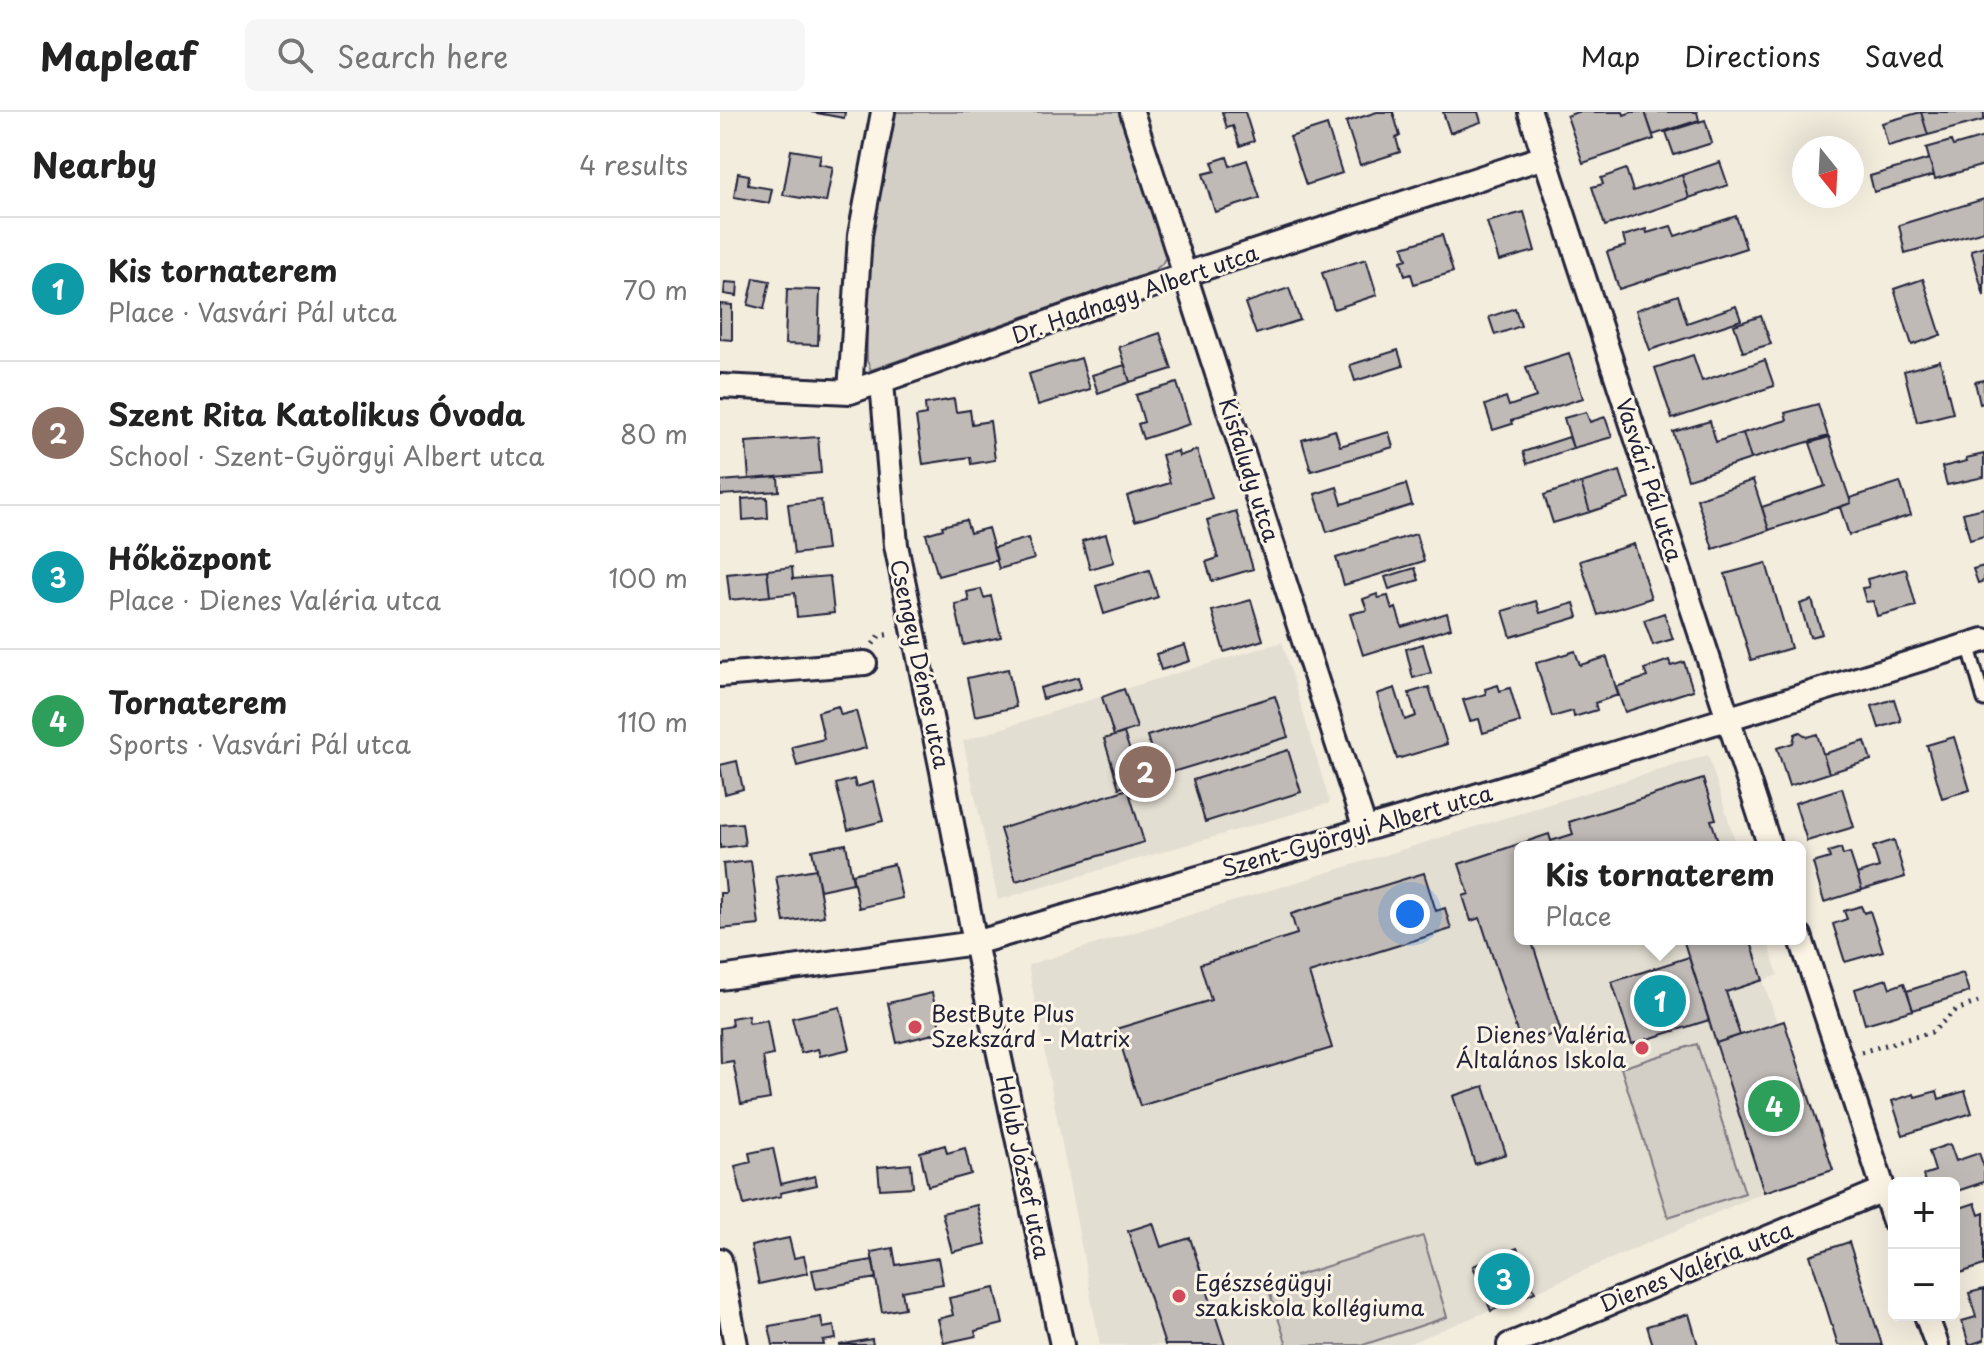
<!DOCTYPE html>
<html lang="en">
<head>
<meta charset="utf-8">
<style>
  body { margin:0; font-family:"Playpen Sans",sans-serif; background:#f6f6f6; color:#222 }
  .controls { position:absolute; right:24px; bottom:24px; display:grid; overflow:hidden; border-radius:12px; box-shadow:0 8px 32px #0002 }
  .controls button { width:72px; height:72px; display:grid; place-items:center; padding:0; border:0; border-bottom:2px solid #e0e0e0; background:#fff; color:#222; font:40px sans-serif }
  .compass { position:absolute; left:1072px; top:24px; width:72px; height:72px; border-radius:50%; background:#fff; box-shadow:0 8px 32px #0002; rotate:162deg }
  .you { position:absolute; left:690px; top:802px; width:28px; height:28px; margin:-20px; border:6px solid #fff; border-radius:50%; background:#1a73e8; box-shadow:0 0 0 12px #1a73e833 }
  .badge { display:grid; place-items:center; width:52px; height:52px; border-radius:50%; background:#d1495b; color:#fff; font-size:26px; font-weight:700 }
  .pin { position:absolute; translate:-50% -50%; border:4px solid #fff; box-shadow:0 2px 8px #0006 }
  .popup { position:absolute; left:794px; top:729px; width:292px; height:104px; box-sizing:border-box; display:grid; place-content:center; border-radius:12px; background:#fff; filter:drop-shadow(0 2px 6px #0005); font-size:26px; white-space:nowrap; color:#767676 }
  .popup b { font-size:30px; color:#222 }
  .popup::after { content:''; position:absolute; left:50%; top:100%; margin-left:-16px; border:16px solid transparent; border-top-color:#fff }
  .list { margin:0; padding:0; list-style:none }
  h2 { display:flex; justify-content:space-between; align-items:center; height:104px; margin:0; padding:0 32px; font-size:34px }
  h2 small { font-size:26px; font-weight:400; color:#767676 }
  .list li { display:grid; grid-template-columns:52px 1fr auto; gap:24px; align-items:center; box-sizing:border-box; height:144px; padding:0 32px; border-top:2px solid #e0e0e0 }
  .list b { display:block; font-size:30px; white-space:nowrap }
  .list p { margin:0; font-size:26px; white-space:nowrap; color:#767676 }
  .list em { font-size:26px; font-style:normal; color:#767676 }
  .icon { flex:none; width:44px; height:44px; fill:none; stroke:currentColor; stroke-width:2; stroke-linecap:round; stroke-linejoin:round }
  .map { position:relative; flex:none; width:1264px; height:1233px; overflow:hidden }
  header { display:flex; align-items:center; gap:48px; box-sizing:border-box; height:112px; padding:0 40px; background:#fff; border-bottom:2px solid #e0e0e0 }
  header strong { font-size:38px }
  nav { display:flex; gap:44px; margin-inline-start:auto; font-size:28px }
  .search { width:560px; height:72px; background:#f6f6f6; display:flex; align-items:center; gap:20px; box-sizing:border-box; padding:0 28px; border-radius:12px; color:#767676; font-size:30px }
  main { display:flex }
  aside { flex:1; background:#fff }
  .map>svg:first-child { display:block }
  .built { fill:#e3ded2 }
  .green { fill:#d4cfc6; stroke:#7b7880; stroke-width:2 }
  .building { fill:#bfbab6; stroke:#22223b; stroke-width:2 }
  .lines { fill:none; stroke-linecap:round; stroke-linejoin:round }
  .service-casing { stroke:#22223b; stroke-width:17 }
  .minor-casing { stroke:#22223b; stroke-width:28 }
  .path { stroke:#22223b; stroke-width:5; stroke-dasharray:2 6; stroke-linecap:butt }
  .service { stroke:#fcf5e5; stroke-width:11 }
  .minor { stroke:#fcf5e5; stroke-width:22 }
  .poi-dot { fill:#d1495b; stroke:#fcf5e5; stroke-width:3 }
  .labels { text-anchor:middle; stroke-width:6; stroke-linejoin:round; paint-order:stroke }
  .street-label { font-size:22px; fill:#22223b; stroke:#fcf5e5 }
  .poi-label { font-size:22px; fill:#22223b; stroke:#fcf5e5; text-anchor:start }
</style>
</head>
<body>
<header>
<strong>Mapleaf</strong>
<div class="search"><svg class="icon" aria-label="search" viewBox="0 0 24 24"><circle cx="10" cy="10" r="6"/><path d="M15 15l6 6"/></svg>Search here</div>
<nav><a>Map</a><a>Directions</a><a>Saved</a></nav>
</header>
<main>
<aside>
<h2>Nearby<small>4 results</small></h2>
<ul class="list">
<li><span class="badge" style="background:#0f9aa8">1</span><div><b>Kis tornaterem</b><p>Place · Vasvári Pál utca</p></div><em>70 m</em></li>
<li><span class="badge" style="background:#8d6e63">2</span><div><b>Szent Rita Katolikus Óvoda</b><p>School · Szent-Györgyi Albert utca</p></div><em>80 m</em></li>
<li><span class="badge" style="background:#0f9aa8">3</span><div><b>Hőközpont</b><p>Place · Dienes Valéria utca</p></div><em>100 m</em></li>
<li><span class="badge" style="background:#2e9e5b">4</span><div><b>Tornaterem</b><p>Sports · Vasvári Pál utca</p></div><em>110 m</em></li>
</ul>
</aside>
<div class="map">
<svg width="1264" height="1233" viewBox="0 0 1264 1233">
  <rect width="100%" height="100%" fill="#f3edde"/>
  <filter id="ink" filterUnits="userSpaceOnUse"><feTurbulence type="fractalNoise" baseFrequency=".0125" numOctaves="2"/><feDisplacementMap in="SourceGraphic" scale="16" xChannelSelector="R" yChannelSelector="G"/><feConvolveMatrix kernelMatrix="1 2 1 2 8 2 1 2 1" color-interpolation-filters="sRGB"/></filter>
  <g filter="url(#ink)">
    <!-- built -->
    <path class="built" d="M562,530L610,691L278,788L243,629L404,577Z
      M988,643L1017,735H800V827H1047L1058,863L1043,868L1057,910L1064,909L1113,1058L1044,1080L815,1180L685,1233H380L308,853Z"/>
    <!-- green -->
    <path class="green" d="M170,0H400L447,143L442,152L432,160L151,258L147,249L146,177L153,98Z
      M977,932L1025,1081L948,1105L901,956Z
      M703,1124L727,1205L643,1233H567L547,1173Z"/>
    <!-- building -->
    <path class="building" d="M91,0H125L124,6Z
      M502,0H525L534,29L520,34L513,14L507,16Z
      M657,0H673L680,24L676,26L680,40L640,53L626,10Z
      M723,0H758L761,10L730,21Z
      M857,0H903L904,3L912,0H925L934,27L863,51L847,4Z
      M925,0H977L979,8L933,23Z
      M1201,0H1264V8L1208,23Z
      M1201,0L1208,23L1168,34L1162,11Z
      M985,8L992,31L954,43L946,20Z
      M607,13L622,61L586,73L570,25Z
      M1264,25V53L1215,67L1206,36L1231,29L1233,34Z
      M71,38L101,43L99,52L113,55L106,90L63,83Z
      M507,45L510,54L527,48L540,86L495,100L483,62L495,59L492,50Z
      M1209,47L1214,63L1154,80L1150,64Z
      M1000,50L1008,73L969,86L962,63Z
      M906,57L913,79L962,63L969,86L885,114L872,75L883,72L881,66Z
      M18,61L29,63L28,73L52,77L49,91L14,85Z
      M1264,87V119L1185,141L1179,113Z
      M804,100L815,139L779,149L767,110Z
      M1016,104L1026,136L899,177L887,140L906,134L903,124L926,117L927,121L951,114L955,124Z
      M722,123L733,160L694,172L691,162L685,164L681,149L687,147L683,135Z
      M1264,134V184L1251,138Z
      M646,147L657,183L614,197L602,161Z
      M34,166L50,169L44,197L28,193Z
      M1203,167L1221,223L1192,233L1174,177Z
      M5,170L18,171L17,184L4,182Z
      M569,176L580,208L536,222L525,191Z
      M67,177L100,178L98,233L65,232Z
      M958,183L967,211L1016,194L1021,208L930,238L916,198Z
      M0,192L12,193V228L0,227Z
      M795,196L801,214L775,223L769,205Z
      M1041,204L1051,232L1023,240L1014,213Z
      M440,221L452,257L410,270L399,235Z
      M678,238L683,254L635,269L630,253Z
      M849,241L863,286L791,309L792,312L773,318L765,293L786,285L789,294L816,285L806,255Z
      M973,243L982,269L1045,248L1054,274L952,307L935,256Z
      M361,246L370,277L318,293L309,262Z
      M1220,249L1233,301L1197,310L1184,259Z
      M405,253L410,270L378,281L372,263Z
      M1264,268V291L1260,292L1255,270Z
      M457,271L470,312L423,327L418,312L424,310L416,283Z
      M234,287L236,300L250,298L252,312L270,309L275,348L251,352L250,345L203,352L196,305L206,303L205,292Z
      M1098,292L1108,324L1031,347L1023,321L1067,308L1065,301Z
      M866,300L870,310L885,305L892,325L853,336L844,306Z
      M990,309L996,330L1023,321L1031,347L968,367L953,320Z
      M615,318L620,334L669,320L673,335L591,359L582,328Z
      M98,325L101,361L29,367L26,330Z
      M849,325L853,336L807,352L803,340Z
      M1109,325L1131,391L1049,418L1042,395L1105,374L1090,331Z
      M477,338L492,386L415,409L407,384L450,371L442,343L458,339L459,344Z
      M1264,342V365L1227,373L1222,355L1247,349L1246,346Z
      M900,359L909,387L870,400L861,371Z
      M58,365L59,379L0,383V369Z
      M1033,368L1049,418L993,437L977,387Z
      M1180,370L1191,403L1129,423L1120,395L1131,391L1130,386Z
      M861,371L870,400L833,411L824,383Z
      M686,372L692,393L607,420L595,382L617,375L622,392Z
      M47,385L48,406L23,408L22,387Z
      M101,388L107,438L74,442L68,392Z
      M1264,396V424L1250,428L1243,401Z
      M516,399L533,457L492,469L486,450L498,446L487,408Z
      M246,408L250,421L268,416L277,448L218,464L206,422L223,417L222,414Z
      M386,422L394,450L370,457L362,429Z
      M696,422L704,449L624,473L616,446Z
      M308,426L314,447L279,457L273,436Z
      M914,432L931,486L878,503L860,449Z
      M1046,451L1071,536L1031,548L1005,462Z
      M1264,454V469L1258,471L1253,457Z
      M72,455L73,467L110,464L114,501L77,505L75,481L50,484L47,458Z
      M695,456L699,468L669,477L665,465Z
      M1186,457L1196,494L1157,504L1153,489L1146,490L1142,476L1149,475L1147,467Z
      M47,458L50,484L10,488L7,462Z
      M429,458L438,485L384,502L376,474Z
      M261,477L264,486L271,484L281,525L244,533L235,492L249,489L247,480Z
      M657,482L658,486L668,484L672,498L676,496L682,515L727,501L731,516L643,543L630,502L647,498L643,487Z
      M531,488L543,528L504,540L492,499Z
      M1092,488L1102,522L1090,525L1080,492Z
      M816,489L820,501L854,491L858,505L791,525L783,499Z
      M944,501L953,527L933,533L924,508Z
      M703,532L711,561L693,566L686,537Z
      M465,533L470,549L441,558L436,542Z
      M855,539L860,553L887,545L898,583L875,591L877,598L854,605L853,599L832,605L816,551Z
      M949,548L951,554L964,550L973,578L905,600L896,575L927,565L924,557Z
      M288,557L296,595L255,604L247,566Z
      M358,565L361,576L323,587L320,576Z
      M778,573L780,579L790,576L800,610L763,621L759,607L750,609L743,588L766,582L765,577Z
      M709,575L727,632L677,647L657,582L675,576L685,608L696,604L689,581Z
      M404,577L417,616L394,624L382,585Z
      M555,584L568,625L439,664L427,624Z
      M1174,587L1181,609L1159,616L1152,594Z
      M118,594L121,603L136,599L146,636L77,654L72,635L104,627L98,600Z
      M1080,620L1087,625L1097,622L1109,661L1069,674L1057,636L1073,631L1075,622Z
      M404,621L420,669L399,676L384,627Z
      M1234,625L1250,678L1222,686L1207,633Z
      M1145,629L1151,648L1109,661L1103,642Z
      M568,638L581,680L485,710L473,668Z
      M17,649L23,677L5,682L0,653Z
      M134,667L136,675L153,670L163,709L128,718L116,672Z
      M983,667L996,707L991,708L1000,735H800V827H811L841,920L801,932L760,806L751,809L743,784L749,782L739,752L829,722L831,729L853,722L849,710Z
      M1122,676L1134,715L1087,729L1075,691Z
      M408,677L424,730L296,769L280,717Z
      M22,711L25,733L0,736V713Z
      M1174,728L1185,765L1142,778L1137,762L1159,755L1153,735Z
      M126,732L133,771L100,778L92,738Z
      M1121,736L1123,743L1130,741L1142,778L1104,790L1093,751L1110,746L1108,740Z
      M31,749L39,813L0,817V781H6L3,752Z
      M174,752L182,786L139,796L132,762Z
      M96,757L104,804L64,810L56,764Z
      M704,761L716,799L725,796L731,817L589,861L612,936L420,994L396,917L491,888L480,852L577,822L571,802Z
      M1141,794L1144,801L1150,799L1163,839L1125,850L1113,812L1127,807L1124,799Z
      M963,827H1030L1043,868L1006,880L1020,923L996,931Z
      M969,845L989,908L912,932L892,870Z
      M1243,861L1249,880L1193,898L1187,879Z
      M1167,867L1170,876L1184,871L1193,898L1145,912L1135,877Z
      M212,881L221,920L177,931L168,891Z
      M120,895L130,937L100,944L98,937L81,941L72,906Z
      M28,903L29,911L47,908L53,943L43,945L50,987L21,992L13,949L1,951L0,916L12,914L11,906Z
      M1064,909L1113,1058L1044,1080L996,931Z
      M764,974L786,1042L755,1052L733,984Z
      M1217,979L1219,987L1245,979L1252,1001L1183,1023L1172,989L1194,982L1195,985Z
      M1230,1032L1236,1049L1259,1041L1264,1055V1070L1234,1080V1071H1205L1203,1063L1215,1059L1209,1039Z
      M225,1033L227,1041L245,1036L251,1062L208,1074L200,1040Z
      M53,1036L61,1072L95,1064L97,1073L60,1081L61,1084L24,1093L15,1054L31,1050L29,1041Z
      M191,1052L193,1075L160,1077L158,1055Z
      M1255,1091L1259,1103L1264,1101V1153L1234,1163V1132L1238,1131L1234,1120V1098Z
      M257,1093L266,1132L232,1140L222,1101Z
      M433,1111L441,1135L470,1126L505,1233H445L408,1119Z
      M69,1126L74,1146L84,1144L88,1161L39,1172L31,1134Z
      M1129,1130L1162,1233H1118L1090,1143Z
      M173,1136L176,1153L218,1146L223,1172L182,1179L185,1196L162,1200L151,1140Z
      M797,1136L815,1180L771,1199L753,1154Z
      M153,1148L156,1166L96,1177L92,1158Z
      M275,1176L283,1212L255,1219L256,1224L224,1231L218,1207L233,1203L229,1186Z
      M1264,1177V1228L1249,1233L1242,1209L1256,1205L1249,1181Z
      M969,1202L978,1233H933L927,1214Z
      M101,1205L103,1216L114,1214L116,1227L103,1229L104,1233H53L49,1214Z
      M152,1227L153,1233H119Z"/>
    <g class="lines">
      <defs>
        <path id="service" d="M1248,532L1264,588"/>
        <path id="minor" d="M412,0L645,717
          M810,0L1050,735
          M162,271L176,433L222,659L255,831L342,1233
          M0,274L130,280L466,162L824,45
          M130,280L140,123L163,0
          M0,563L145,551
          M1080,824L1174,1109
          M0,866L255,831L687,705L1264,528
          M0,1148L16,1233
          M1206,1203L1217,1233
          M789,1233L1163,1078"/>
      </defs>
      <!-- service casing -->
      <use href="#service" class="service-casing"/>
      <!-- minor casing -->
      <use href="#minor" class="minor-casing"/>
      <!-- path -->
      <path class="path" d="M153,532L159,524L171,522
        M1141,940L1212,920L1236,898L1264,888"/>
      <!-- service -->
      <use href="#service" class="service"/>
      <!-- minor -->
      <use href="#minor" class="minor"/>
    </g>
  </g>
  <!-- markers -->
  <g class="poi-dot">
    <circle cx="195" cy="915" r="8"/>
    <circle cx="922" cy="936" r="8"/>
    <circle cx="459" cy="1184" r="8"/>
  </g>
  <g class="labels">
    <!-- street labels -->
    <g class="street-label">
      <text transform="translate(415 182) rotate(-19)" y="8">Dr. Hadnagy Albert utca</text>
      <text transform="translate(529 358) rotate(72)" y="8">Kisfaludy utca</text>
      <text transform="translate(929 368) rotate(72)" y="8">Vasvári Pál utca</text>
      <text transform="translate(200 552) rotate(78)" y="8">Csengey Dénes utca</text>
      <text transform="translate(637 719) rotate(-16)" y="8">Szent-Györgyi Albert utca</text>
      <text transform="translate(303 1055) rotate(78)" y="8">Holub József utca</text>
      <text transform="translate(976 1155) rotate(-22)" y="8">Dienes Valéria utca</text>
    </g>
    <!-- poi labels -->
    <g class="poi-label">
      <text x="211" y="910">BestByte Plus<tspan x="211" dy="25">Szekszárd - Matrix</tspan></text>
      <text x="906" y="931" text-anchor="end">Dienes Valéria<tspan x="906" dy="25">Általános Iskola</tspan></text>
      <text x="475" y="1179">Egészségügyi<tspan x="475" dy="25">szakiskola kollégiuma</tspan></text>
    </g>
  </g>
</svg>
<div class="controls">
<button>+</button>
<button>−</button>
</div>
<svg class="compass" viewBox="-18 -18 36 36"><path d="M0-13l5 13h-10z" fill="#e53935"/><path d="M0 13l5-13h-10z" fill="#767676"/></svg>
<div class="you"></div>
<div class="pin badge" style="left:940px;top:889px;background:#0f9aa8">1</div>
<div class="popup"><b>Kis tornaterem</b>Place</div>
<div class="pin badge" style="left:425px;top:660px;background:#8d6e63">2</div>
<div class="pin badge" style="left:784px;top:1167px;background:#0f9aa8">3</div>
<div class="pin badge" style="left:1054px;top:994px;background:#2e9e5b">4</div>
</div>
</main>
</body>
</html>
